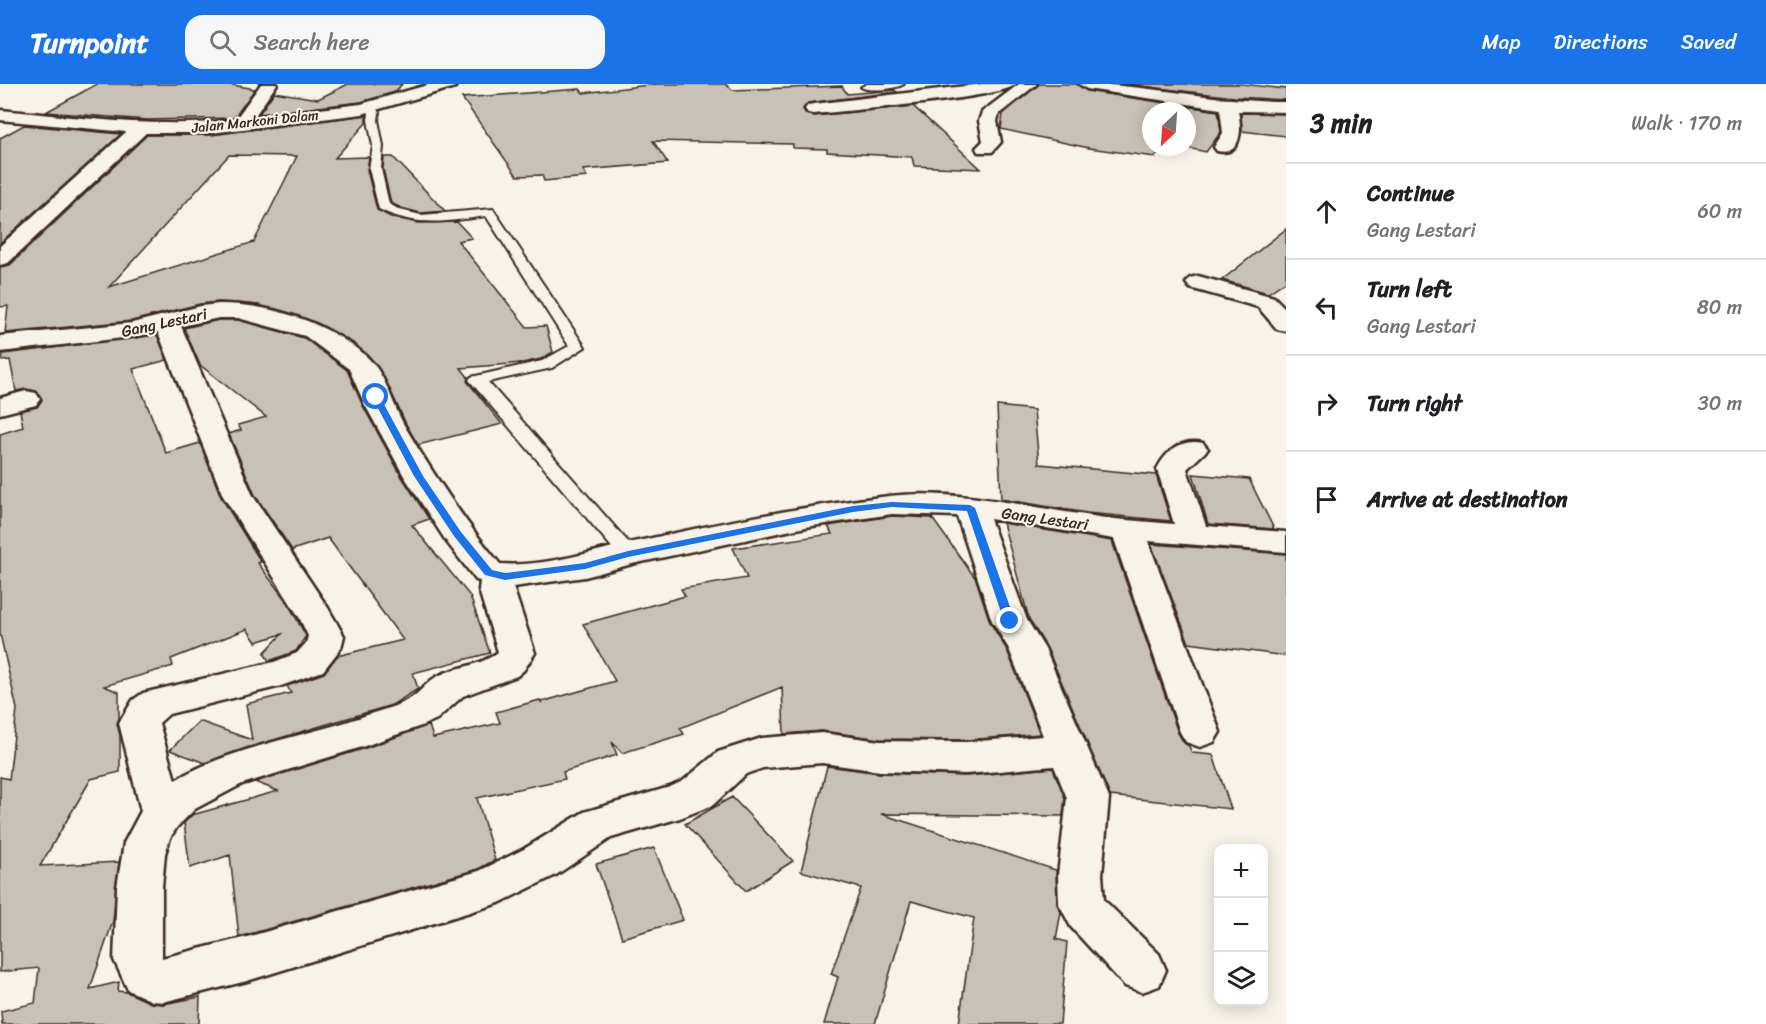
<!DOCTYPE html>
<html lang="en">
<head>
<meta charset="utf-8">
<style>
  body { margin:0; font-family:Sriracha,sans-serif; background:#f6f6f6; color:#202124 }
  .controls { position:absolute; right:18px; bottom:18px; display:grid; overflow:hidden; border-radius:12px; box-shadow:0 3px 15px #0003 }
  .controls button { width:54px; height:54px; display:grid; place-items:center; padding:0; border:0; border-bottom:2px solid #e0e0e0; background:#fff; color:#202124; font:30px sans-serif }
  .compass { position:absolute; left:1142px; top:18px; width:54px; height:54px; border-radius:50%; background:#fff; box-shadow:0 3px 15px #0003; rotate:205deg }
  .stop { position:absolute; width:18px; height:18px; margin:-14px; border:4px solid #1a73e8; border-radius:50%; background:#fff }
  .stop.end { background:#1a73e8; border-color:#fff; box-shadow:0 2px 6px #0008 }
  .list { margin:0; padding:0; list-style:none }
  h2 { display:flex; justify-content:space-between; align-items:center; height:78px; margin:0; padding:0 24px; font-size:26px }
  h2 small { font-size:20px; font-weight:400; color:#757577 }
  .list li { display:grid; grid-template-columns:39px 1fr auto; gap:18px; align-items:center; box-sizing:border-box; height:96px; padding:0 24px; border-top:2px solid #e0e0e0 }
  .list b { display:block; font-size:22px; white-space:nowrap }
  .list p { margin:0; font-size:20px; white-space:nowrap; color:#757577 }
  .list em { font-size:20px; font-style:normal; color:#757577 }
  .icon { flex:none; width:33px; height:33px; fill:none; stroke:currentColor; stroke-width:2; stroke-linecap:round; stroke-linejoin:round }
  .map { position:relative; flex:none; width:1286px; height:940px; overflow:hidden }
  header { display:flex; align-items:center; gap:36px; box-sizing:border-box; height:84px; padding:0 30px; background:#1a73e8; color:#fff }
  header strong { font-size:28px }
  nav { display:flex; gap:33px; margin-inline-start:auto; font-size:21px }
  .search { width:420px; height:54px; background:#f6f6f6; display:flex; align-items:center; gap:15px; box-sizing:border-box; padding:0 21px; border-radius:18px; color:#757577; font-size:22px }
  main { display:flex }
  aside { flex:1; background:#fff }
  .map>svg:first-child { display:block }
  .building { fill:#c8c1b6; stroke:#3b2a1e; stroke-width:1.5; fill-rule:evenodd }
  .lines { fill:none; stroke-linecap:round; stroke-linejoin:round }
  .lane-casing { stroke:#3b2a1e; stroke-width:4 }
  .street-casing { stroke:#3b2a1e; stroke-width:5 }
  .lane { fill:#f7f3e8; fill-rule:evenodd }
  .street { fill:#f7f3e8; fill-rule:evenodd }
  .route { fill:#1a73e8 }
  .labels { text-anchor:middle; stroke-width:4.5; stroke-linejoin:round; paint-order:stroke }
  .far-street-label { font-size:14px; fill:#3b2a1e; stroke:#f7f3e8 }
  .street-label { font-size:16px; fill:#3b2a1e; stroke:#f7f3e8 }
</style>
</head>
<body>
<header>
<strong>Turnpoint</strong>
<div class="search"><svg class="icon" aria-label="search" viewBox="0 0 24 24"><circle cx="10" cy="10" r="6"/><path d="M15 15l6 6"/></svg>Search here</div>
<nav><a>Map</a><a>Directions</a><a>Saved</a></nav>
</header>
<main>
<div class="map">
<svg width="1286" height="940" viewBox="0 0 1286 940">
  <rect width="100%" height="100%" fill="#f7f3e8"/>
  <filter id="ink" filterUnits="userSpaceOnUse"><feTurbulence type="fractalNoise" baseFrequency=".0167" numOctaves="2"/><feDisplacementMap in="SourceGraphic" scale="12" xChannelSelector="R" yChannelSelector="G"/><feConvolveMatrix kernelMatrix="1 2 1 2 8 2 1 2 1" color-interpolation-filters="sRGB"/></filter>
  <g filter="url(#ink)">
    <!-- building -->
    <path class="building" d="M97,0H227L255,5L234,34L147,36L46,28Z
      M348,0H402L395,8L361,18L259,30L274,8L318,15Z
      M657,0H725L733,6L842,2L847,10L894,6L897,8L808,19L803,25L806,30L814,32L913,22L981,85L914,82L912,73L827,68V65L793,64V60L653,57L668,79L583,86L587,93L544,97L542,91L517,92L462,14L580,5L583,9Z
      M1039,0H1077L1087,7L1218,27L1221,48L1206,68L1183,63H1187V27H1151V63H1162L1155,73L1089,64L1001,45L1003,30Z
      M1123,0H1242L1286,5V16L1234,13Z
      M1241,29L1286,30V52L1242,47Z
      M366,31V39L335,74L369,73L367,86L377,126L391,133L418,139L457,138L472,154L458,157L527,243L546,242L553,268L541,275L522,279L461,284L468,293L467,297L502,340L418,361L406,340L385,295L368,271L353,259L317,239L259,221L219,218L200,220L132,237L5,249L8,222L0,223V183L10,181L147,51H211ZM229,71L297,72L254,158L109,203Z
      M24,41L121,50L0,159V54Z
      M384,73H393L445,127L421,129L401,124L391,119L383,85Z
      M1286,145V197L1268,209L1222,196Z
      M219,236H238L304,254L347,286L363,322L402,393L429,435L412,441L470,512L490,569L413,589L418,605L392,621L246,664L205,679L170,666L199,637L252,656L246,620L291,609L287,602L324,589L337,572L403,556L328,454L292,466L255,411L229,350L241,346L238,341L266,333L200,281L184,244Z
      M157,251L167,276L133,285L166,369L200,359L221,413L261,478L258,479L287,518L306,552L296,567L269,577L264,569L282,550L256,558L247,545L171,575L173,582L104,602L119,608V634L117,640L120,651V688L91,695L40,782L119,778L113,837L90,905L119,898L118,907L127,908L151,919L163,920L200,913L199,940H2L1,927L35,919L39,884L0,888V693L9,695L17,625L0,550V350L23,343L20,327L37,323L42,316L36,307L26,305L16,307L10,276L2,277L3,270Z
      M997,322L1034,326L1039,380L1156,391L1171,437L1087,429L1001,415Z
      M1193,390L1249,395L1274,445L1208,440Z
      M892,432L932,434L976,495L990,538L1007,566L1040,650L966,656L880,655L822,647L784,650L782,603L680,644L684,650L622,669L612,658L617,671L563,688L565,695L477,714L495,776L478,785L239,853L230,771L190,784L184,739L192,731L278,707L255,698L363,665L429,641L433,654L500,639L496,628L540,616L541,618L615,597L583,540L685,512L681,505L747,494L733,464L832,450L828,442Z
      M1003,439L1112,457L1178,649L1184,659L1189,662L1192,669L1213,671L1231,725L1110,712L1047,564L1029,535Z
      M1151,460L1286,470V572L1189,559Z
      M827,682L880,689L966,692L1053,684L1065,714L1063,732L881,730L1056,786L1057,820L1061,828L1056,855L1067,858L1060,940H959L974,834L911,817L875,940H824L838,893L831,890L861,804L801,787Z
      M732,713L793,777L746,807L685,740Z
      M654,764L683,836L622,854L596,780Z"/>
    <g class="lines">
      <defs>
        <path id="lane" d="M904,0C896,5 869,8 861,3L867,0Z
          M371,20L375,21L379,29L378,36L383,62L381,85L389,120L400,126L421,131L493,125L585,263L552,284L488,298L635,466L638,470L635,474H621L469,296L471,293L542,277L569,262L486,132C448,138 414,143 379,125L369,85L373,62L368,36L369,29L366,23Z"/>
        <path id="street" d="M261,0H277L254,33L361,20L431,0H457L455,3L362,30L211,49H146L8,179L0,181V162L126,48L0,36V26C78,33 157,45 235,36Z
          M982,0H1016C1004,14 843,27 814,30L808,29L805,25L808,21L814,20Z
          M1019,0H1037L999,30L997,37L1001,58L992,68H978L976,64L983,57L979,37L982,28Z
          M1079,0C1148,0 1215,18 1286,18V28L1238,27C1242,44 1242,73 1217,67L1214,63L1223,49L1220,25L1087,5Z
          M1198,192L1274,213L1286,225V247L1277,245L1258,223L1190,204L1186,199L1190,194Z
          M219,220C272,220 327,238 367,273C385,289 392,319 404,341C433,390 463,436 500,480C543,483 587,469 629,459C715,440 802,422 889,412C964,404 1041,427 1115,435C1134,437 1154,438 1174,440L1157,385C1166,367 1182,354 1203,359L1208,365L1187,385L1206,442L1286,448V468L1148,457L1220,648L1214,658L1200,663L1186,658L1180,648L1114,455L990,435L1027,536L1045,565L1109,714L1102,791L1104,816L1159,870L1166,886L1159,902L1142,908L1125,902L1071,843L1059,820L1058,791L1067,714L1054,682L966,690L880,687L822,679L763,684L746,690L713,721L680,734L611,754L556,791L499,819L247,897L163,918L152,917L128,906L114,876L117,803L124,759L141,727L119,639L133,616L143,609L274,578L297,569L306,559L308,552L299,533L223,412L158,248L132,253L0,268V252L132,239L201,222ZM219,234H238L305,252L349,285L365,321L404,392L446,457L476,496L480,497L479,506L498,568C481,582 459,582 440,591C428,596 422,607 411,614C400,621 386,625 373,629C308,653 235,661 175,696L159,639L169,630L281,602L323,587L341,564L344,552L328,524L253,412L181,242ZM892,430L957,432L992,537L1009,565L1043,652L966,658L880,657L822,649L762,654L718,668L683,697L670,703L584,728L524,765L479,787L247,853L162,874V803L165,770L170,754L177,743L195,725L242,700L362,663L421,642L437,635L463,612L517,592L524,586L535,569L513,503L585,493L632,480L806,443Z
          M26,307L36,309L40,315L36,321L0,330V314Z"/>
      </defs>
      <!-- lane casing -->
      <use href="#lane" class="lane-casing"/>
      <!-- street casing -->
      <use href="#street" class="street-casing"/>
      <!-- lane -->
      <use href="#lane" class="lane"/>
      <!-- street -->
      <use href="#street" class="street"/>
    </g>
  </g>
  <!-- route -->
  <path class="route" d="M373,311L380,313L423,392L461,448L492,486L505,489L585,479L628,467L853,422L892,418L970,421L975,424L1015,537L1010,540L1004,537L967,427L892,423L853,428L628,473L585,485L505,496L485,491L454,452L414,392L372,313Z"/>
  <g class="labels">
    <!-- far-street labels -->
    <g class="far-street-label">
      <text transform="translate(255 37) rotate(-6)" y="5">Jalan Markoni Dalam</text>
    </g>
    <!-- street labels -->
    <g class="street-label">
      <text transform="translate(164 238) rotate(-12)" y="6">Gang Lestari</text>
      <text transform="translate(1045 434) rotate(8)" y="6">Gang Lestari</text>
    </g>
  </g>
</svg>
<div class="controls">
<button>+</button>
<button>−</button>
<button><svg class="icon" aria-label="layers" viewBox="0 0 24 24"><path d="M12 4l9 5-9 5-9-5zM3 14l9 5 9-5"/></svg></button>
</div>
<svg class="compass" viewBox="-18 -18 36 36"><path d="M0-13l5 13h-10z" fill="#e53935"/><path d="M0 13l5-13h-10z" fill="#757577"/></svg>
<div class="stop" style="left:376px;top:313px"></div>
<div class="stop end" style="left:1010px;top:537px"></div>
</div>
<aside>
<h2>3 min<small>Walk · 170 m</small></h2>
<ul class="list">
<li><svg class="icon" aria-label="ahead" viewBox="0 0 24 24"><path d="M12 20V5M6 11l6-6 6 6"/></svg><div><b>Continue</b><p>Gang Lestari</p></div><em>60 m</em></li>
<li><svg class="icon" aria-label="left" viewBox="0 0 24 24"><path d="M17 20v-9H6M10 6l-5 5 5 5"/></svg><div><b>Turn left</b><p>Gang Lestari</p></div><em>80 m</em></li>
<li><svg class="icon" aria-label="right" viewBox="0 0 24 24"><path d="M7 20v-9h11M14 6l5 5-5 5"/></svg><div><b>Turn right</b></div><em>30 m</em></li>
<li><svg class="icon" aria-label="arrive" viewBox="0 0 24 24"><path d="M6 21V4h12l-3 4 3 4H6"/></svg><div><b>Arrive at destination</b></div></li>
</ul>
</aside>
</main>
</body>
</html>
